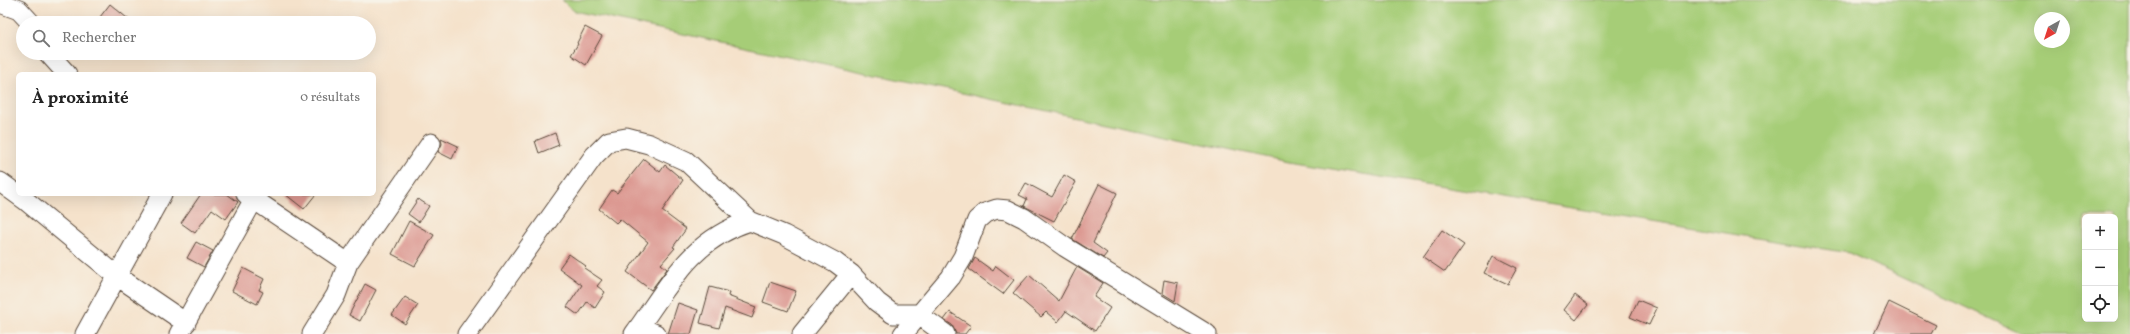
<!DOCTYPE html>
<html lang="fr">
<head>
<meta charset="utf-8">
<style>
  body { margin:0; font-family:Vollkorn,serif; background:#f6f6f6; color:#222 }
  .controls { position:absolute; right:12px; bottom:12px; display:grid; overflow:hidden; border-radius:6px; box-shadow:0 4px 16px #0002 }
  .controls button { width:36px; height:36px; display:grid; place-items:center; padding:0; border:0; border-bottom:1px solid #e0e0e0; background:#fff; color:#222; font:20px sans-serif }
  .compass { position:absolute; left:2034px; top:12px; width:36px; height:36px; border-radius:50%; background:#fff; box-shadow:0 4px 16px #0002; rotate:219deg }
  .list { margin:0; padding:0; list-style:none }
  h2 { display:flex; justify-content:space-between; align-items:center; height:52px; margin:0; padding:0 16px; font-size:17px }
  h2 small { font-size:13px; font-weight:400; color:#767676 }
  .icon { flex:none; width:22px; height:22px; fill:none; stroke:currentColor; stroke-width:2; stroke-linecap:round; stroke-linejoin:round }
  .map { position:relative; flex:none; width:2130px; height:334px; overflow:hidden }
  .search { position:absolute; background:#fff; box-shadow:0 4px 16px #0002; left:16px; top:16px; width:360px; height:44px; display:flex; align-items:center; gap:10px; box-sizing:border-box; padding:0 14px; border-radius:22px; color:#767676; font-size:15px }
  .panel { position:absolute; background:#fff; box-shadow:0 4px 16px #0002; left:16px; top:72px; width:360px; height:124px; border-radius:6px }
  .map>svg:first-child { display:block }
  .green { fill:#a6cd77; stroke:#707c4a; fill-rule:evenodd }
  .building { fill:#dc9891 }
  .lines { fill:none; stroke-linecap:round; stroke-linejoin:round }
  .street-casing { stroke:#574638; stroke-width:21 }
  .street { stroke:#fff; stroke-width:19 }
</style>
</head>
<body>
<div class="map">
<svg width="2130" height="334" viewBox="0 0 2130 334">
  <rect width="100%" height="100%" fill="#f7f3e8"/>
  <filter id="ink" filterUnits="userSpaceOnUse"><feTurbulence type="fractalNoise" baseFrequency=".025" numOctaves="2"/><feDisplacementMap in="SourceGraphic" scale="8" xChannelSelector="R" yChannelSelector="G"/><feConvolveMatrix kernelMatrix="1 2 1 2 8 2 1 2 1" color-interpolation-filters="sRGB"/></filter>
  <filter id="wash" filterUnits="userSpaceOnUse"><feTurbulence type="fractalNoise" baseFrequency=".012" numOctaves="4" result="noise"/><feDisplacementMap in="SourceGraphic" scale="16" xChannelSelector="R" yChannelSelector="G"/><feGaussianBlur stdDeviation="0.9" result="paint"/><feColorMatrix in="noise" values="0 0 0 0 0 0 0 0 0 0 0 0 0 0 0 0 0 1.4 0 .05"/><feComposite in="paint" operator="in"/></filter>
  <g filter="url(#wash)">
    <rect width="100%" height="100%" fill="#f5e2cb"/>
    <!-- green -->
    <path class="green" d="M562,0H2130V334H2023L1849,253L1289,162L574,11ZM2040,18H2064V42H2040ZM2085,217H2115V319H2085Z"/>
    <g id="blocks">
      <!-- building -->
      <path class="building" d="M110,4L133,23H107L100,17Z
        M585,27L602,36L586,65L571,55L578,44L577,43Z
        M555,133L559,145L539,153L535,141Z
        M441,138L458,146L452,159L438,152L442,144Z
        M644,159L660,172L665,165L683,180L662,211L686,229L673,247L675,248L661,264L667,269L651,290L627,272L648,242L620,219L616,223L599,209L612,190L617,193Z
        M1064,175L1076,182L1054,221L1024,206L1027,199L1019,195L1026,183L1052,197Z
        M1099,184L1117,193L1093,243L1107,253L1103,258L1072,239Z
        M201,194H227L238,202L226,219L212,209L195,233L181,223Z
        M285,194H316L304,209Z
        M418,199L429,206L419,222L408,214Z
        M409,221L434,235L415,266L392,254Z
        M1442,230L1464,245L1445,272L1423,257Z
        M196,242L213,251L204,267L187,258Z
        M569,254L586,266L584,268L602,280L597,286L605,292L595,308L587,302L578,315L567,307L582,285L559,268Z
        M1493,256L1517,268L1508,284L1484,273Z
        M975,258L993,271L996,266L1014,280L1003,294L969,269Z
        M1077,267L1103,283L1094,297L1110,308L1095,331L1066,311L1058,322L1046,312L1041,317L1013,293L1029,275L1059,301Z
        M243,268L264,279L259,290L263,292L257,304L232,291Z
        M1164,280L1178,283L1175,301L1162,293Z
        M770,282L796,291L788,311L763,302Z
        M365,284L376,290L360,321L349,315Z
        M710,287L729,292L728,296L756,307L752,318L725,308L719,328L700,323Z
        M1575,295L1588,305L1576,320L1564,310Z
        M405,297L418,305L405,324L392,315Z
        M1638,300L1657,308L1649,325L1630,317Z
        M1889,302L1936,325L1931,334H1874Z
        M678,303L698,310L691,334H668Z
        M950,312L971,326L965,334H956L952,325L944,320Z"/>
    </g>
  </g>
  <g filter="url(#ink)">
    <use href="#blocks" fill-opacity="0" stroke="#574638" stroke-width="1"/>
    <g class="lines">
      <defs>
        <path id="street" d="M0,3L19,10L31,23
          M48,53L67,74
          M0,182L25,200L117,276L186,323
          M246,194L348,263
          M639,327L656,334
          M85,334L162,194
          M179,334L254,199
          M312,334L336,295L348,263L431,143
          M467,334L594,156L609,141L626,138L649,144L686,161L750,221
          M634,334C669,286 690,240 750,221L784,235L835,262L851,274L877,302L893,314H918L945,334
          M802,334L851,274
          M903,334L951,277L963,257L977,220L985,213L997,209L1008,210L1024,218L1065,247L1207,334"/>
      </defs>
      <!-- street casing -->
      <use href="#street" class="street-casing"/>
      <!-- street -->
      <use href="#street" class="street"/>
    </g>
  </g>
</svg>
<div class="controls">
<button>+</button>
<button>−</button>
<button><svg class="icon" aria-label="locate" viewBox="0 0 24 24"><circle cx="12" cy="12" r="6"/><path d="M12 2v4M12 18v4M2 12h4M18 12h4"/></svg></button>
</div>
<svg class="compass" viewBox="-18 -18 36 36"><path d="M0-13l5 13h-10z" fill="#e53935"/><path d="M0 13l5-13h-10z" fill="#767676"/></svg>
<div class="search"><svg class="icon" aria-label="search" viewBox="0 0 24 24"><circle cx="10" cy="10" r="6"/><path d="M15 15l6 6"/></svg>Rechercher</div>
<section class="panel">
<h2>À proximité<small>0 résultats</small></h2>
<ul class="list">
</ul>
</section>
</div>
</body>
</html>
